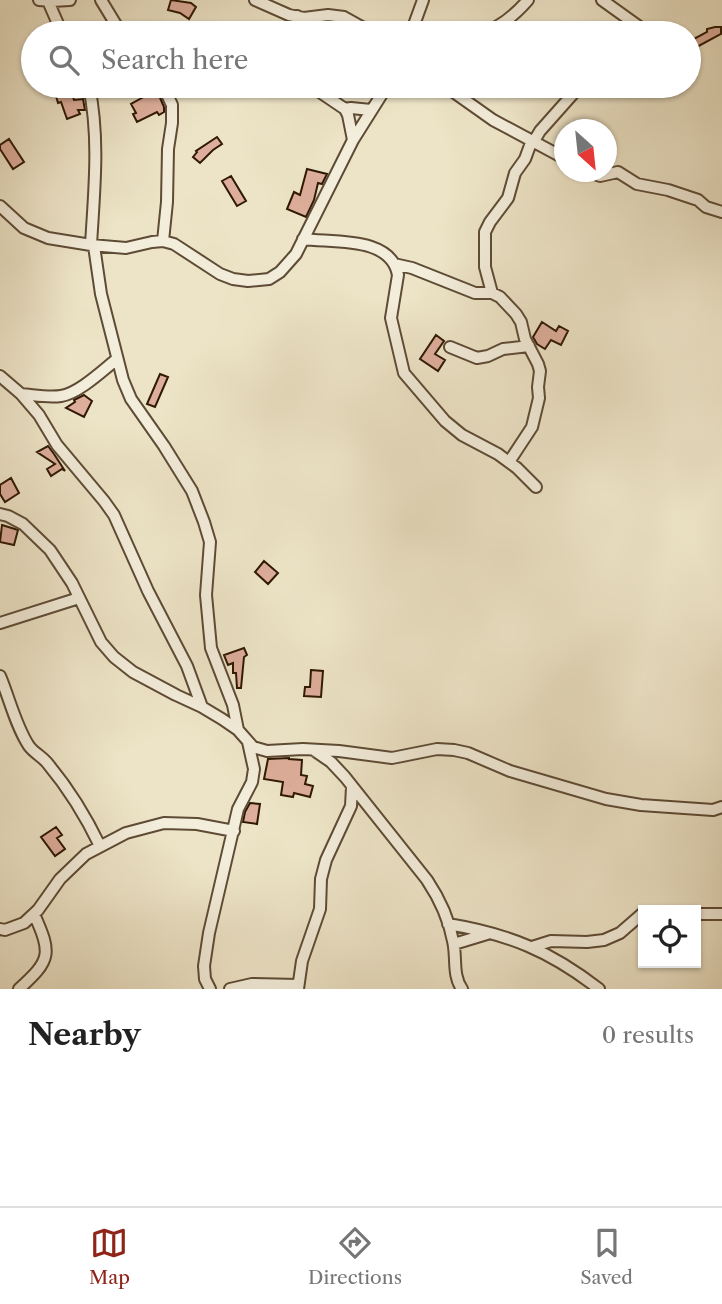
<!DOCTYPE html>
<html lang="en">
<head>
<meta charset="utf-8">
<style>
  body { margin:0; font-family:"Libre Caslon Text",serif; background:#f6f6f6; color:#222 }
  .controls { position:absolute; right:21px; bottom:21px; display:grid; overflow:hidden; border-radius:0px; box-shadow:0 2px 5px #0004 }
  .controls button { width:63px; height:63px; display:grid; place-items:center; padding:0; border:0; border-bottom:2px solid #e0e0e0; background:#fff; color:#222; font:35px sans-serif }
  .compass { position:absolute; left:554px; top:119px; width:63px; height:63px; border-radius:50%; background:#fff; box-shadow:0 2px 5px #0004; rotate:153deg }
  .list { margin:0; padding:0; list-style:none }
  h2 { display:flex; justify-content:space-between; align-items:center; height:91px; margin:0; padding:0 28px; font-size:30px }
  h2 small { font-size:23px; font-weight:400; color:#767676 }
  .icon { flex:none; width:38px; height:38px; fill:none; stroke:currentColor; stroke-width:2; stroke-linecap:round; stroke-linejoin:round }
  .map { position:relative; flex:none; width:722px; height:989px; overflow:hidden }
  .search { position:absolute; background:#fff; box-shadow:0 2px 5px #0004; left:21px; right:21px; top:21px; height:77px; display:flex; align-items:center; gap:18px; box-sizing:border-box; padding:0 24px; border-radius:38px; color:#767676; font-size:26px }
  .sheet { height:217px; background:#fff }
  nav { display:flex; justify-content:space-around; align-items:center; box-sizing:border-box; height:98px; border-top:2px solid #e0e0e0; background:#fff; font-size:19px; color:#767676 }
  nav a { display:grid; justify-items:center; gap:4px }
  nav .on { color:#8f2418 }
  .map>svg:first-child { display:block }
  .building { fill:#ddae9b; stroke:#2f1804; stroke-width:2 }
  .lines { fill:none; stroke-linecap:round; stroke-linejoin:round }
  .minor-casing { stroke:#5e4b35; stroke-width:14 }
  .minor { stroke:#f3eddb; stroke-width:10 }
</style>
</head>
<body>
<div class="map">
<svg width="722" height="989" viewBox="0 0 722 989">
  <rect width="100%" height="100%" fill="#ede4c7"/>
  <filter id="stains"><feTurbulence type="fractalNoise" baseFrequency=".00286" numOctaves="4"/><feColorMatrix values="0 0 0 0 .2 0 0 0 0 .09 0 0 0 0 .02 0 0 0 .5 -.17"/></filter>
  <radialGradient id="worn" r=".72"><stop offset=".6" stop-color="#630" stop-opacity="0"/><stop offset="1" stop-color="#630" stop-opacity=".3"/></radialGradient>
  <!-- building -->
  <path class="building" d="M171,0L191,3L196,7L189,19L180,13L168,10Z
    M715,27H721V34L693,49L690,41L707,32V29Z
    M144,86H155L164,107V112L159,115L157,112L137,122L133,114L136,113L131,104L149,94Z
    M71,91L74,100L83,99L85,110H78L80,114L67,119L61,102L58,103L56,96Z
    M217,137L222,144L213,150L200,163L193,157L197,152L196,151Z
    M9,139L24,162L13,169L0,149V145Z
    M307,169L327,174L322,184L318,183L314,200L306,217L287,209L294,192L300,195Z
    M231,176L246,201L237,206L222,181Z
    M542,322L556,331L559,326L568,331L561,345L551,340L545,349L537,344L533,337Z
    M436,335L444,341L435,354L445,360L438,371L420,359Z
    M160,374L168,377L155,407L147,404Z
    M84,395L92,401L84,417L66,408L75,402L74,400Z
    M48,446L54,454L65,471L62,469L51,476L47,469L55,464L37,452Z
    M11,478L19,493L5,502L0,494V485Z
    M2,525L18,530L14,545L0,542Z
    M264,561L278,573L268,584L255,572Z
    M244,648L247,655L244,657L241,688H237L236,673H233V663L228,665L224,655Z
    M311,670L323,671L321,697L304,696L305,687H310Z
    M289,758V759L302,760L301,775L307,776L305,784L313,786L310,797L294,793L293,797L281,795L283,782L264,779L268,759Z
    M250,803L260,804L257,824L243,822L245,812Z
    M56,827L62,835L57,838L65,849L55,856L41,837Z"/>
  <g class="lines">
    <defs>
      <path id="minor" d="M39,0L52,1L70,0
        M101,0L121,33
        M255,0L289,15L304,18L328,15L344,17L362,27L379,33
        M602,0L648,33
        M48,1L62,33
        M295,33L297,16
        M411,33L423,0
        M482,33C501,27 515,15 528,0
        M89,86C100,139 94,192 91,245
        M163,86L172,105V123L168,149L167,202L163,241
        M311,86L345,109L348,115L353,140
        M445,86L493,120L564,158
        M345,109L351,108L371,110
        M534,141L540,131L580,86
        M589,172L600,176L618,172L637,184L668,190L698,200L706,207L722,212
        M0,206L24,228L48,238L91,245L126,248L152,242L163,241L174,244L220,274L233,279L248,281L269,279L280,272L296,254L353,140L387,86
        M303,239C334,243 391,236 398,275L391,318L404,373L445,421L462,435L498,454L517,468L536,487
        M94,246L101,294L123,380L131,399L164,446L192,491L204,522L210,542L206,595L211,648L233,705L238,730
        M394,264L412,268L475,293H492L500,297L516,314L521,322L525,339L538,364L540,371L538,387L539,398L532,427L509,462
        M492,293L485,267V232L490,222L508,198L515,173L525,159L532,140
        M450,347L477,358L488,356L503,349L529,346
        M0,376L21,394L39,415L57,445L104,501L114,515L148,591L187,666L202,707
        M21,394C34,395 48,398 61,396C79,393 102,371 117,359
        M0,514L8,516L23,524L50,550L72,583L101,642L114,657L133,672L176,695L202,707L222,719L238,730L253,747L267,751L303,749L339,751L392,758L437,749L454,750L468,753L510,771L606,799L641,805L713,810L722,807
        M0,623L79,598
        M0,676C9,697 16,727 29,746C34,753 43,757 48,764C69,789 86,817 100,846
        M315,751L331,762L345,777L427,880C439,898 449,919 453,941C457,957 452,975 462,989
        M696,914H721
        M448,924C509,934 550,951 599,989
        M0,929L5,930L24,923L38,910L60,879L86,854L126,833L164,823L197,824L234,831
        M454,944L487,934
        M532,947L551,941L587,942L604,940L620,933L643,913
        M19,989C51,960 52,954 34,914
        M210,989L205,979L204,966L209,933L238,809L252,782L254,769L248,742
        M230,989L252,984L298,985
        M298,989L302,961L320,909L321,879L326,860L351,806L352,787"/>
    </defs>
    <!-- minor casing -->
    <use href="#minor" class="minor-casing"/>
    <!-- minor -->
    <use href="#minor" class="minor"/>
  </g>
  <rect width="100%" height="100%" filter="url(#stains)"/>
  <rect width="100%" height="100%" fill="url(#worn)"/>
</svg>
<div class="controls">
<button><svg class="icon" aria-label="locate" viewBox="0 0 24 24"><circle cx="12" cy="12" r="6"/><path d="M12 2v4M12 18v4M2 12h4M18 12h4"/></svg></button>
</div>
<svg class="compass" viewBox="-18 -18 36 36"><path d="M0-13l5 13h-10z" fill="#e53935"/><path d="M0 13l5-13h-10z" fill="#767676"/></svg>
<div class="search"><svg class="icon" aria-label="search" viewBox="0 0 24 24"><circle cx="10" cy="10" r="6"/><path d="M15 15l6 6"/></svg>Search here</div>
</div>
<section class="sheet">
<h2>Nearby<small>0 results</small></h2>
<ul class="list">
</ul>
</section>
<nav>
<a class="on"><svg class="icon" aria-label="map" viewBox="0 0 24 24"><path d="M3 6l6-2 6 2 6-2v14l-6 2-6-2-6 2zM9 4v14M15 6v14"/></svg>Map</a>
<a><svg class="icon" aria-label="directions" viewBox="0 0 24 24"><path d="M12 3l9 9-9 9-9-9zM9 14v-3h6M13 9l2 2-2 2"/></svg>Directions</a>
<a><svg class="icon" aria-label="saved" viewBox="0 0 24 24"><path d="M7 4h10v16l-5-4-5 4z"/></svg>Saved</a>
</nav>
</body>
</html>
